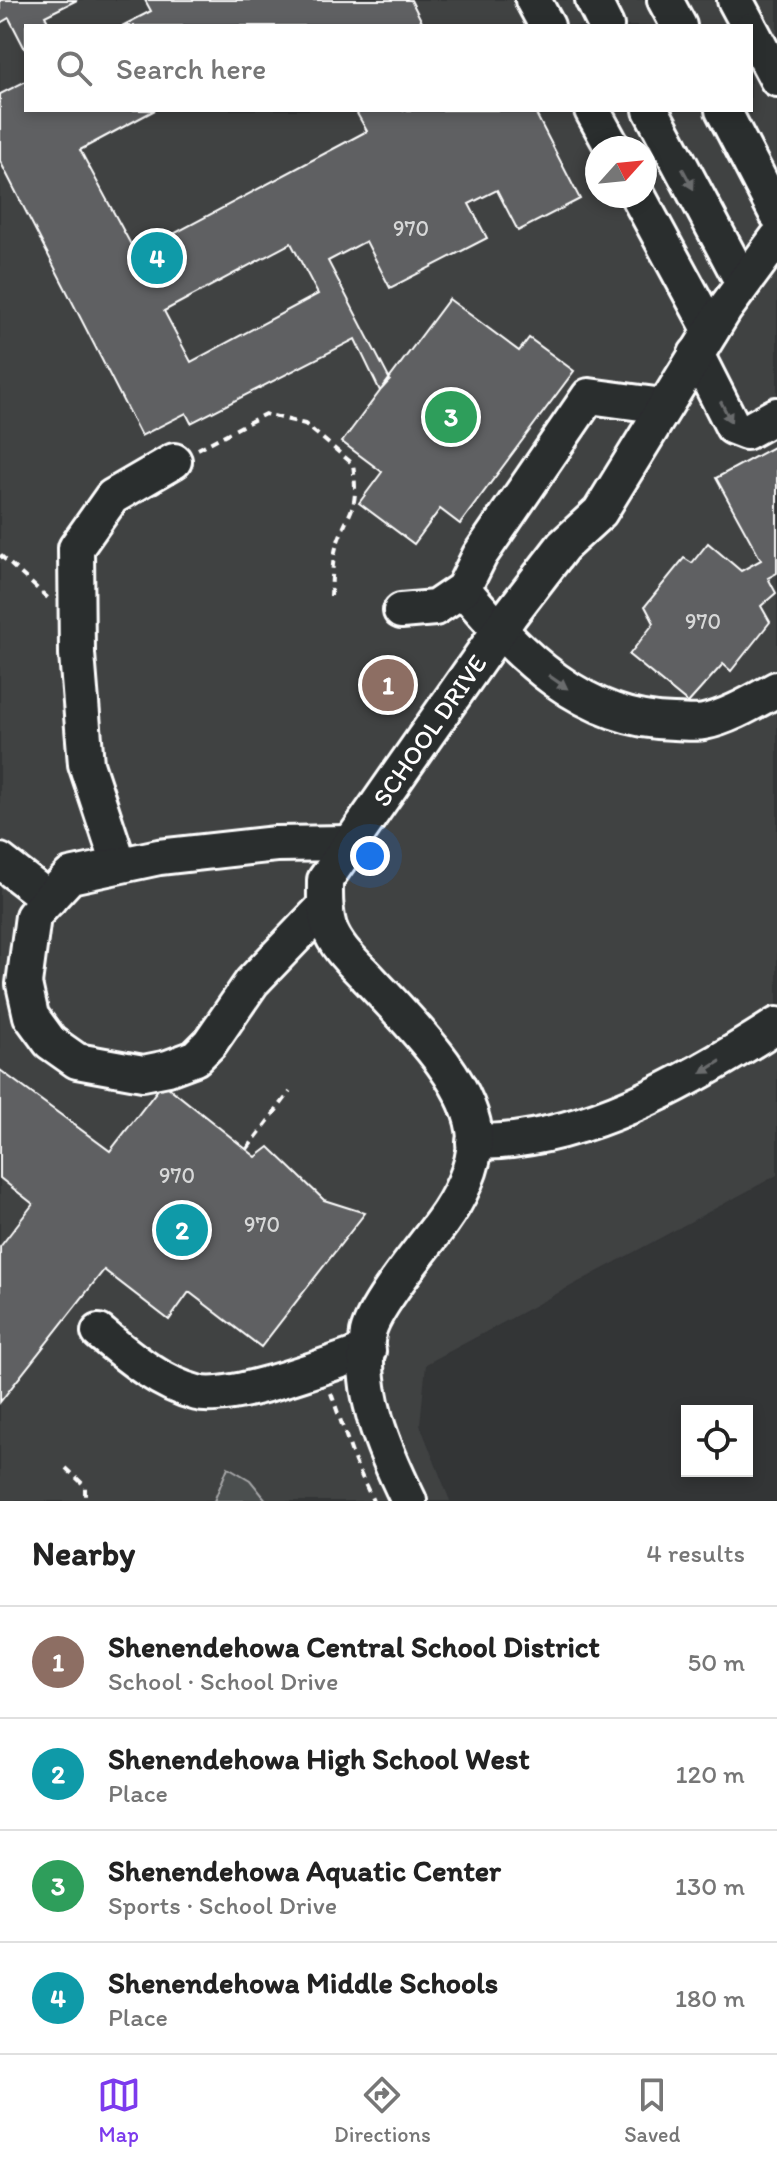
<!DOCTYPE html>
<html lang="en">
<head>
<meta charset="utf-8">
<style>
  body { margin:0; font-family:Itim,sans-serif; background:#f6f6f6; color:#222 }
  .controls { position:absolute; right:24px; bottom:24px; display:grid; overflow:hidden; border-radius:0px; box-shadow:0 4px 12px #0003 }
  .controls button { width:72px; height:72px; display:grid; place-items:center; padding:0; border:0; border-bottom:2px solid #e0e0e0; background:#fff; color:#222; font:40px sans-serif }
  .compass { position:absolute; left:585px; top:136px; width:72px; height:72px; border-radius:50%; background:#fff; box-shadow:0 4px 12px #0003; rotate:63deg }
  .you { position:absolute; left:370px; top:856px; width:28px; height:28px; margin:-20px; border:6px solid #fff; border-radius:50%; background:#1a73e8; box-shadow:0 0 0 12px #1a73e833 }
  .badge { display:grid; place-items:center; width:52px; height:52px; border-radius:50%; background:#7c3aed; color:#fff; font-size:26px; font-weight:700 }
  .pin { position:absolute; translate:-50% -50%; border:4px solid #fff; box-shadow:0 2px 8px #0006 }
  .list { margin:0; padding:0; list-style:none }
  h2 { display:flex; justify-content:space-between; align-items:center; height:104px; margin:0; padding:0 32px; font-size:34px }
  h2 small { font-size:26px; font-weight:400; color:#767676 }
  .list li { display:grid; grid-template-columns:52px 1fr auto; gap:24px; align-items:center; box-sizing:border-box; height:112px; padding:0 32px; border-top:2px solid #e0e0e0 }
  .list b { display:block; font-size:30px; white-space:nowrap }
  .list p { margin:0; font-size:26px; white-space:nowrap; color:#767676 }
  .list em { font-size:26px; font-style:normal; color:#767676 }
  .icon { flex:none; width:44px; height:44px; fill:none; stroke:currentColor; stroke-width:2; stroke-linecap:round; stroke-linejoin:round }
  .map { position:relative; flex:none; width:777px; height:1501px; overflow:hidden }
  .search { position:absolute; background:#fff; box-shadow:0 4px 12px #0003; left:24px; right:24px; top:24px; height:88px; display:flex; align-items:center; gap:20px; box-sizing:border-box; padding:0 28px; border-radius:0px; color:#767676; font-size:30px }
  .sheet { height:552px; background:#fff }
  nav { display:flex; justify-content:space-around; align-items:center; box-sizing:border-box; height:112px; border-top:2px solid #e0e0e0; background:#fff; font-size:22px; color:#767676 }
  nav a { display:grid; justify-items:center; gap:4px }
  nav .on { color:#7c3aed }
  .map>svg:first-child { display:block }
  .built { fill:#404243; fill-rule:evenodd }
  .green { fill:#4c4f50; stroke:#a6a7a8; stroke-width:2 }
  .building { fill:#5f6162; stroke:#fff; stroke-width:2; fill-rule:evenodd }
  .lines { fill:none; stroke-linecap:round; stroke-linejoin:round }
  .minor-casing { stroke:#fff; stroke-width:40 }
  .path { stroke:#fff; stroke-width:4; stroke-dasharray:8 6; stroke-linecap:butt }
  .minor { stroke:#2a2d2e; stroke-width:34 }
  .oneway { fill:#6a6c6d }
  .labels { text-anchor:middle; stroke-width:6; stroke-linejoin:round; paint-order:stroke }
  .number-label { font-size:22px; fill:#d7d8d8 }
  .street-label { font-size:26px; fill:#fff; stroke:#2a2d2e }
</style>
</head>
<body>
<div class="map">
<svg width="777" height="1501" viewBox="0 0 777 1501">
  <rect width="100%" height="100%" fill="#333536"/>
  <filter id="ink" filterUnits="userSpaceOnUse"><feTurbulence type="fractalNoise" baseFrequency=".0125" numOctaves="2"/><feDisplacementMap in="SourceGraphic" scale="16" xChannelSelector="R" yChannelSelector="G"/><feConvolveMatrix kernelMatrix="1 2 1 2 8 2 1 2 1" color-interpolation-filters="sRGB"/></filter>
  <g filter="url(#ink)">
    <!-- built -->
    <path class="built" d="M0,0H777V1175L426,1364L420,1425L450,1501H0ZM26,26H751V110H26ZM597,148H645V196H597Z"/>
    <!-- green -->
    <path class="green" d="M228,1467L250,1480L267,1501H214Z"/>
    <!-- building -->
    <path class="building" d="M0,0H77L45,16L50,26H26V51L9,18L0,23Z
      M145,0H411L424,26H122L151,11Z
      M26,81V110H155L80,150L136,254L367,131L355,110H534L580,199L518,231L497,190L469,204L487,238L390,288L366,241L328,261L390,380L380,391L355,339L191,423L186,413L141,436L0,161V94ZM291,243L318,294L191,362L164,311Z
      M449,299L519,351L529,338L574,371L460,524L440,509L414,544L359,503L382,472L342,442Z
      M777,445V573L768,578L776,593L761,606L770,622L731,671L723,664L688,703L629,655L654,623L645,606L684,558L692,563L708,543L741,571L761,560L716,478Z
      M0,1070L110,1151L163,1083L256,1157L269,1147L324,1200L365,1213L261,1347L189,1292L169,1320L104,1270L0,1402V1247L33,1204L0,1178Z"/>
    <g class="lines">
      <defs>
        <g id="minor">
          <path d="M533,0L547,26"/>
          <path d="M593,0L606,26"/>
          <path d="M665,0L679,26"/>
          <path d="M735,0L749,26"/>
          <path d="M751,30L777,79"/>
          <path d="M592,110L613,148"/>
          <path d="M651,110L743,283"/>
          <path d="M723,110L777,214"/>
          <path d="M638,196L711,331"/>
          <path d="M696,354L733,427L746,432L777,415"/>
          <path d="M463,589C519,655 583,721 674,722C683,722 695,724 704,722C729,717 755,701 777,689"/>
          <path d="M401,611L435,608L463,589L480,555L589,396L663,406"/>
          <path d="M0,861L49,899"/>
          <path d="M119,864L86,764L77,654L76,548L112,497L174,461"/>
          <path d="M324,907L252,982L210,1043L195,1058L168,1068L143,1073L77,1061L50,1042L31,1016L24,984L33,916L70,876L159,857L276,844L350,843"/>
          <path d="M474,1142C580,1144 690,1081 777,1025"/>
          <path d="M99,1332C128,1356 159,1383 197,1393C231,1402 332,1363 368,1351"/>
          <path id="s1" d="M409,1501C384,1450 358,1391 368,1333C374,1306 424,1247 442,1222C458,1200 475,1168 475,1139C473,1082 406,1019 370,980C355,964 336,948 329,927C324,911 325,896 325,880L510,615L563,546L600,512L724,310L777,238"/>
        </g>
      </defs>
      <!-- minor casing -->
      <use href="#minor" class="minor-casing"/>
      <!-- path -->
      <path class="path" d="M198,449L265,414L305,424L353,464C359,511 351,505 337,544C332,560 332,579 331,596
        M0,555L49,599
        M247,1149L290,1092
        M331,1393L355,1462L373,1501
        M66,1468L85,1486V1501"/>
      <!-- minor -->
      <use href="#minor" class="minor"/>
    </g>
    <!-- one-way arrows -->
    <defs><path id="oneway-solid" d="M-6-.8H1V-3.2L6.5 0L1 3.2V.8H-6Z" transform="scale(2)"/></defs>
    <g class="oneway">
      <use href="#oneway-solid" transform="translate(688 179) rotate(62)"/>
      <use href="#oneway-solid" transform="translate(726 412) rotate(63)"/>
      <use href="#oneway-solid" transform="translate(558 682) rotate(35)"/>
      <use href="#oneway-solid" transform="translate(711 1067) rotate(148)"/>
    </g>
  </g>
  <g class="labels">
    <!-- number labels -->
    <g class="number-label">
      <text x="411" y="236">970</text>
      <text x="703" y="629">970</text>
      <text x="177" y="1183">970</text>
      <text x="262" y="1232">970</text>
    </g>
    <!-- street labels -->
    <g class="street-label">
      <text dy="9" stroke="none"><textPath href="#s1" startOffset="892">SCHOOL DRIVE</textPath></text>
    </g>
  </g>
</svg>
<div class="controls">
<button><svg class="icon" aria-label="locate" viewBox="0 0 24 24"><circle cx="12" cy="12" r="6"/><path d="M12 2v4M12 18v4M2 12h4M18 12h4"/></svg></button>
</div>
<svg class="compass" viewBox="-18 -18 36 36"><path d="M0-13l5 13h-10z" fill="#e53935"/><path d="M0 13l5-13h-10z" fill="#767676"/></svg>
<div class="you"></div>
<div class="pin badge" style="left:388px;top:685px;background:#8d6e63">1</div>
<div class="pin badge" style="left:182px;top:1230px;background:#0f9aa8">2</div>
<div class="pin badge" style="left:451px;top:417px;background:#2e9e5b">3</div>
<div class="pin badge" style="left:157px;top:258px;background:#0f9aa8">4</div>
<div class="search"><svg class="icon" aria-label="search" viewBox="0 0 24 24"><circle cx="10" cy="10" r="6"/><path d="M15 15l6 6"/></svg>Search here</div>
</div>
<section class="sheet">
<h2>Nearby<small>4 results</small></h2>
<ul class="list">
<li><span class="badge" style="background:#8d6e63">1</span><div><b>Shenendehowa Central School District</b><p>School · School Drive</p></div><em>50 m</em></li>
<li><span class="badge" style="background:#0f9aa8">2</span><div><b>Shenendehowa High School West</b><p>Place</p></div><em>120 m</em></li>
<li><span class="badge" style="background:#2e9e5b">3</span><div><b>Shenendehowa Aquatic Center</b><p>Sports · School Drive</p></div><em>130 m</em></li>
<li><span class="badge" style="background:#0f9aa8">4</span><div><b>Shenendehowa Middle Schools</b><p>Place</p></div><em>180 m</em></li>
</ul>
</section>
<nav>
<a class="on"><svg class="icon" aria-label="map" viewBox="0 0 24 24"><path d="M3 6l6-2 6 2 6-2v14l-6 2-6-2-6 2zM9 4v14M15 6v14"/></svg>Map</a>
<a><svg class="icon" aria-label="directions" viewBox="0 0 24 24"><path d="M12 3l9 9-9 9-9-9zM9 14v-3h6M13 9l2 2-2 2"/></svg>Directions</a>
<a><svg class="icon" aria-label="saved" viewBox="0 0 24 24"><path d="M7 4h10v16l-5-4-5 4z"/></svg>Saved</a>
</nav>
</body>
</html>
